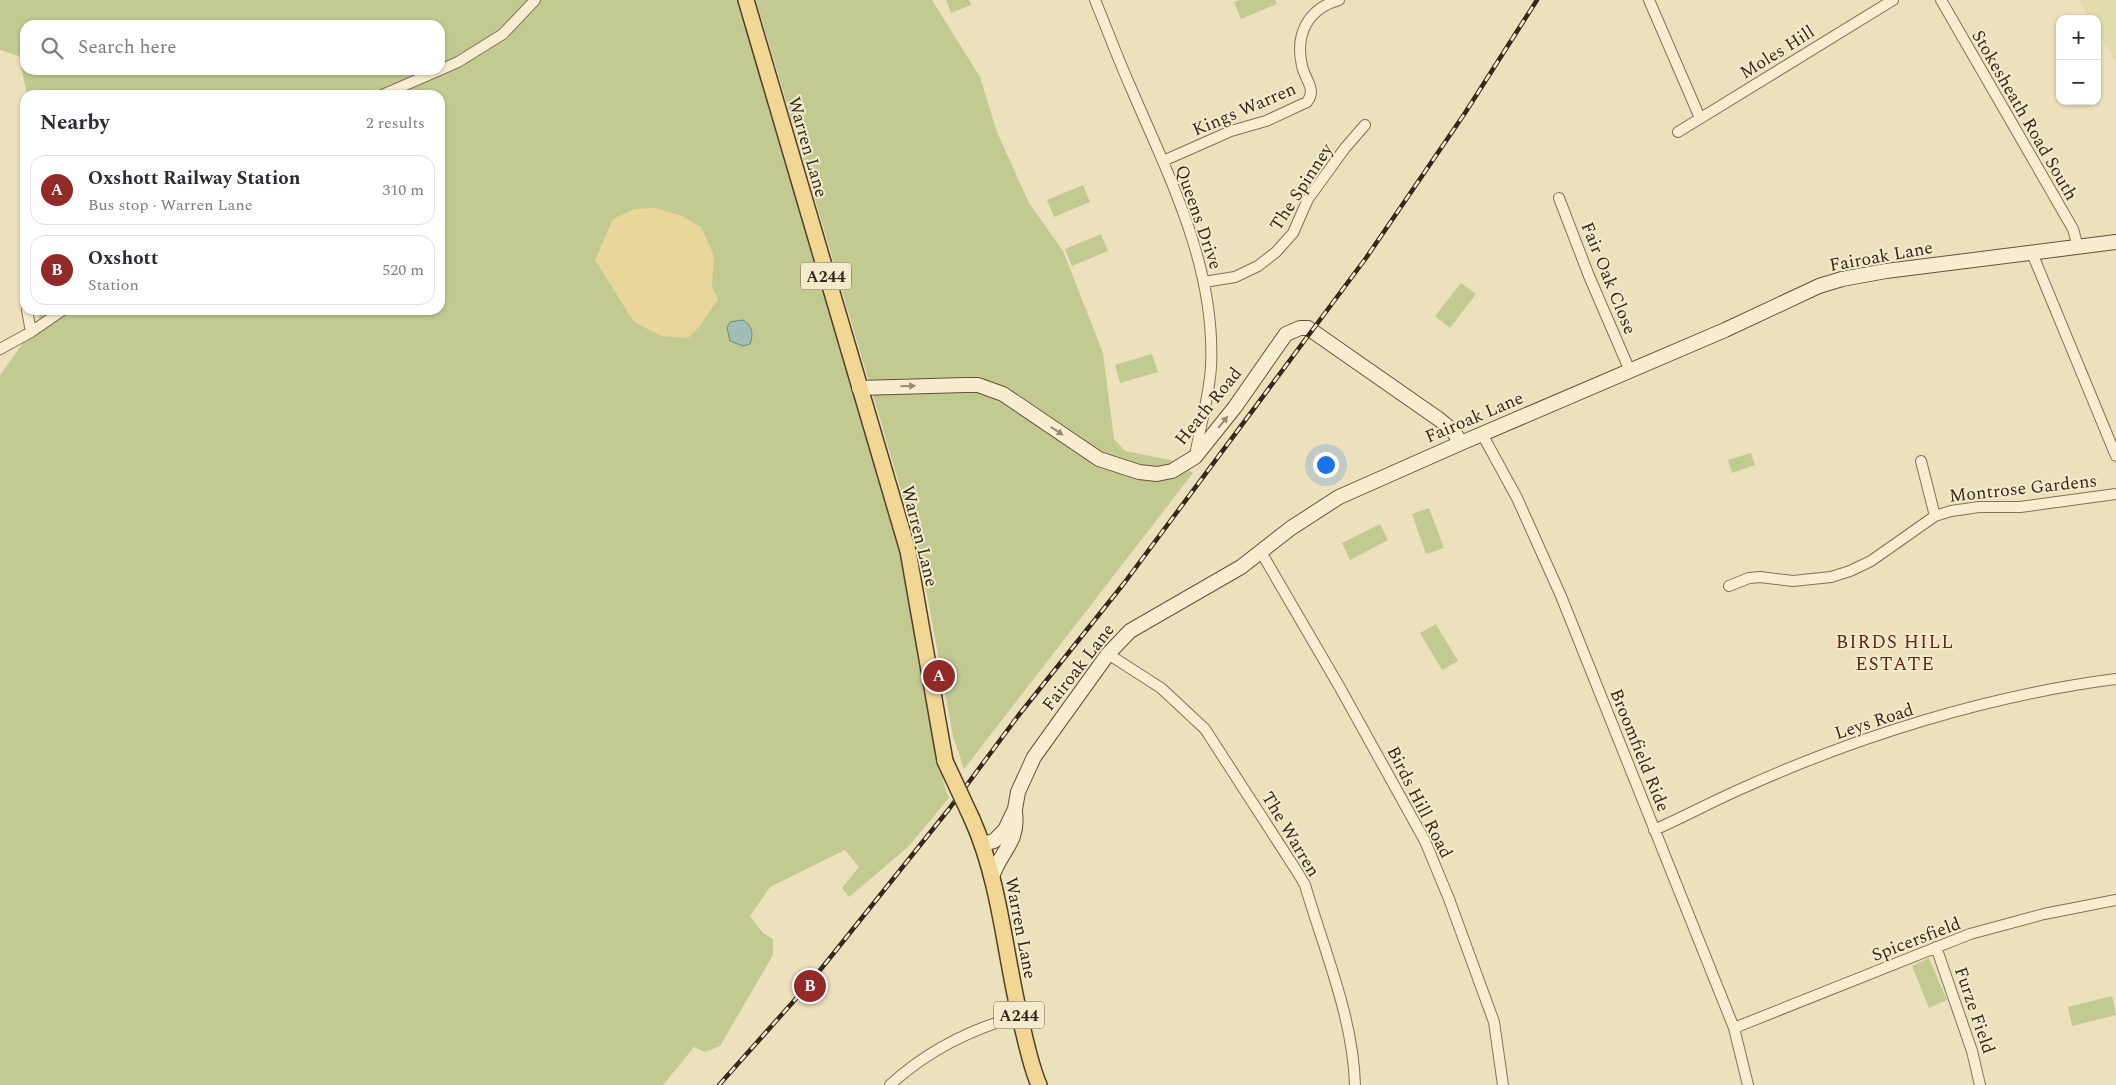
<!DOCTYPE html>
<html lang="en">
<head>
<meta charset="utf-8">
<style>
  body { margin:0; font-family:Spectral,serif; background:#f7f7f7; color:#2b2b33 }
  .controls { position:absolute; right:15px; top:15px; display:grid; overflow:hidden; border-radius:10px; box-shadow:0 1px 4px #0004 }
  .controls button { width:45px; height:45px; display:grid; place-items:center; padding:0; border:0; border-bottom:1px solid #e1e1e2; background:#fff; color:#2b2b33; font:25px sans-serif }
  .you { position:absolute; left:1325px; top:464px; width:18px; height:18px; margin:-12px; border:4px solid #fff; border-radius:50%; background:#1a73e8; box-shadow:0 0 0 8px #1a73e833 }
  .badge { display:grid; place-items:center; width:32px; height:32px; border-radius:50%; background:#922a28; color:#fff; font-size:16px; font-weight:700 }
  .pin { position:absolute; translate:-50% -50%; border:2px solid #fff; box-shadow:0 1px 5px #0006 }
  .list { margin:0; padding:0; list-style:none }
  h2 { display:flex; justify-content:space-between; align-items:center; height:65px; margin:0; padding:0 20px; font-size:21px }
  h2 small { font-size:16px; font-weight:400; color:#7c7c81 }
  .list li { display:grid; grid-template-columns:32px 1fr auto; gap:15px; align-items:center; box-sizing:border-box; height:70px; margin:0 10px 10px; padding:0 10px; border:1px solid #e1e1e2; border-radius:15px }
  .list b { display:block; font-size:19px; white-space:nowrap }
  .list p { margin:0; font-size:16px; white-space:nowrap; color:#7c7c81 }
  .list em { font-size:16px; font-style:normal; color:#7c7c81 }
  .icon { flex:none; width:28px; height:28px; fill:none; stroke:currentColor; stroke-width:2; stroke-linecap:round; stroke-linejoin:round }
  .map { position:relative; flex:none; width:2116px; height:1085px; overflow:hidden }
  .search { position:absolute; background:#fff; box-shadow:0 1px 4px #0004; left:20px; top:20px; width:425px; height:55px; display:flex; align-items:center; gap:12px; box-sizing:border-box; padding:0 18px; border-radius:15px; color:#7c7c81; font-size:19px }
  .panel { position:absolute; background:#fff; box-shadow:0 1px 4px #0004; left:20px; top:90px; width:425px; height:225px; border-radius:15px }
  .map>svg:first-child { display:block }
  .farmland { fill:#e2dbab }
  .green { fill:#c2ca92; fill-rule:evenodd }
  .sand { fill:#e9d69a }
  .water { fill:#a1beb6; stroke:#698b83 }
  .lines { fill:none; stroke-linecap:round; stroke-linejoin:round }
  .street-casing { stroke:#847057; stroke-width:12 }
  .secondary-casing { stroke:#66513a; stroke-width:16 }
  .primary-casing { stroke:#513e2b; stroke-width:18 }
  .street { stroke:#f8edd0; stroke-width:10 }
  .secondary { stroke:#f8edd0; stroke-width:14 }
  .primary { stroke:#f1d694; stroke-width:15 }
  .rail-casing { stroke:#34281b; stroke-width:4.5 }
  .rail { stroke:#f4eacc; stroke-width:2.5; stroke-dasharray:8; stroke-linecap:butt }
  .primary-bridge-casing { stroke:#513e2b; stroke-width:18; stroke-linecap:butt }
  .primary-bridge { stroke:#f1d694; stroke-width:15 }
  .oneway { fill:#968a76 }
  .labels { text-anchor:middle; stroke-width:4; stroke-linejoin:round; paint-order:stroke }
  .shield { fill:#f4eacc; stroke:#6e6250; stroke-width:1 }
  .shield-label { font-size:16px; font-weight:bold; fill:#34281b }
  .street-label { font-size:18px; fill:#34281b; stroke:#f4eacc }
  .neighbourhood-label { font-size:19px; letter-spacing:1px; fill:#5f2b1b; stroke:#f4eacc }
</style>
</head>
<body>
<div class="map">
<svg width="2116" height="1085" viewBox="0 0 2116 1085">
  <rect width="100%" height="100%" fill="#ede0bd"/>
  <!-- farmland -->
  <path class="farmland" d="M2079,0H2116V62L2097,31V19H2090Z"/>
  <!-- green -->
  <path class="green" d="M0,0H738L899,552L944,785L949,798L908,847L849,897L842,888L859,867L845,850L770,887L750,916L763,933L773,939V955L720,1046L705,1052L694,1047L663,1085H0V375L39,321L40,310H440V95H27L19,56L0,50ZM25,25H440V70H25Z
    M756,0H932L980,77L997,132L1029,203L1063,251L1103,353L1114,439L1125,451L1180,462L1193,473L964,769L953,736L919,551Z
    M946,0H969L971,5L951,13Z
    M1240,0H1275L1277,4L1241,19L1234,2Z
    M1083,185L1090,202L1054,217L1047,200Z
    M1101,234L1108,251L1072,266L1065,249Z
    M1461,283L1476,294L1450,328L1435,316Z
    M1152,354L1158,372L1120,383L1115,365Z
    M1751,453L1755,465L1732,473L1728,460Z
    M1429,508L1444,548L1426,554L1412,514Z
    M1380,524L1388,540L1350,560L1342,543Z
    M1436,624L1458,661L1442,670L1420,633Z
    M1929,958L1947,1000L1929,1008L1912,966Z
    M2112,996L2116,1015L2072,1026L2068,1007Z"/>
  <!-- sand -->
  <path class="sand" d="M656,208L682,216L701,227L714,256L712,287L718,299L700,326L688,338L661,336L634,322L595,260L613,219L634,209Z"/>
  <!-- water -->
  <path class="water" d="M743,320C752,326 754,333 750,344L743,346L730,341L727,328L730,322Z"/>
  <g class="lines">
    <defs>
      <path id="street" d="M1095,0C1107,29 1118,59 1131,88C1169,177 1216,267 1211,367C1209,397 1200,427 1195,456
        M1649,0L1700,118
        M1941,0L2073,229L2078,247
        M440,70L458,62L503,34L535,0
        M382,95L440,70
        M1678,132L1893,0
        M1163,161L1231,131L1266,121L1307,102C1317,89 1305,80 1302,66C1295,35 1307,9 1339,0
        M1559,198L1589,276L1630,371
        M2032,253L2116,456
        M1204,282L1235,277L1258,266L1276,252L1293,233L1308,199L1345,148L1365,125
        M27,310L31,332
        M0,349L31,332L63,310
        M1482,434L1517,498L1561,596L1734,1028L1748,1085
        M1921,461L1935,516
        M1261,552L1339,686L1425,841L1449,899L1494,1022L1503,1085
        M1729,586L1749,578L1760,577L1793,581L1831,577L1850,571L1871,561L1935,516L1951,511L1979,507H2020L2116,494
        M1108,654L1161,688L1205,729L1298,873L1305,885C1324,950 1353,1017 1355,1085
        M1654,830C1684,817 1713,801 1743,788C1858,736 1990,695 2116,679
        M1936,947L1972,1051L1980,1085
        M1734,1028L1970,934L2044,914L2116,900
        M890,1085C928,1050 970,1029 1019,1016"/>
      <path id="secondary" d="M859,388L966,385H978L1003,394L1099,459L1139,472L1157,474L1172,471L1195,457L1235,407L1286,334L1300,328H1308L1440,420L1453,431L1461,443
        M983,844L994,841L1005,830L1015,809L1018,792L1034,757L1108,654L1130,631L1241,567L1291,528L1339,497L1461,443L1725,330L1819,286L1842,279L1886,271L2116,242
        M992,877C1001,850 1019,843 1015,812"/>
      <path id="primary" d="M746,0L908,551L945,761
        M972,819C1002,886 1005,962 1024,1034C1028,1051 1032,1069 1039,1085"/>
    </defs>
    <!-- street casing -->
    <use href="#street" class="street-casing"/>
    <!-- secondary casing -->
    <use href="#secondary" class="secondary-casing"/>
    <!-- primary casing -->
    <use href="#primary" class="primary-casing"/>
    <!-- street -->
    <use href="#street" class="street"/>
    <!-- secondary -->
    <use href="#secondary" class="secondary"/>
    <!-- primary -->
    <use href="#primary" class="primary"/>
    <defs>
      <path id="rail" d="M719,1085L809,984L949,809L1018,716L1125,582L1366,258L1465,113L1537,0"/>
    </defs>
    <!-- rail casing -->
    <use href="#rail" class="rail-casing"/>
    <!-- rail -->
    <use href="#rail" class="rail"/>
    <defs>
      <path id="primary-bridge" d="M945,761L972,819"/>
    </defs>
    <!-- primary-bridge casing -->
    <use href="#primary-bridge" class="primary-bridge-casing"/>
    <!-- primary-bridge -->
    <use href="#primary-bridge" class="primary-bridge"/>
  </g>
  <!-- one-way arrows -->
  <defs><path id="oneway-solid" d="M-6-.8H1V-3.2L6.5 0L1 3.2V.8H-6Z" transform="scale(1.25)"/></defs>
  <g class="oneway">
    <use href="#oneway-solid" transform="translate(908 386) rotate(-2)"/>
    <use href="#oneway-solid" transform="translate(1223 422) rotate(-51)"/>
    <use href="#oneway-solid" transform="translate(1057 431) rotate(34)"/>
  </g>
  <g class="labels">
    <!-- shield labels -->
    <g class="shield">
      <rect x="801" y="262.5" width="50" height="27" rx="4"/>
      <rect x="994" y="1001.5" width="50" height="27" rx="4"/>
    </g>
    <g class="shield-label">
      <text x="826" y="282">A244</text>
      <text x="1019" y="1021">A244</text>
    </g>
    <!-- street labels -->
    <g class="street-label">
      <text transform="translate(1777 52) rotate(-32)" y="6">Moles Hill</text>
      <text transform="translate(1244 109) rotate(-23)" y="6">Kings Warren</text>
      <text transform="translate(2025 115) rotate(60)" y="6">Stokesheath Road South</text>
      <text transform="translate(808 147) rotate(74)" y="6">Warren Lane</text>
      <text transform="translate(1301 187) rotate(-57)" y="6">The Spinney</text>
      <text transform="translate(1199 217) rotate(71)" y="6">Queens Drive</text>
      <text transform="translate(1881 256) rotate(-10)" y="6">Fairoak Lane</text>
      <text transform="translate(1609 278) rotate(68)" y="6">Fair Oak Close</text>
      <text transform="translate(1208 406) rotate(-51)" y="6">Heath Road</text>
      <text transform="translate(1474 417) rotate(-23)" y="6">Fairoak Lane</text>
      <text transform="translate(2023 488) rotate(-6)" y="6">Montrose Gardens</text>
      <text transform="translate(920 536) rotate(76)" y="6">Warren Lane</text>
      <text transform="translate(1078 667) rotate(-52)" y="6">Fairoak Lane</text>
      <text transform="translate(1874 721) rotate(-18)" y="6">Leys Road</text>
      <text transform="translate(1640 750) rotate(68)" y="6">Broomfield Ride</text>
      <text transform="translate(1420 802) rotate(63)" y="6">Birds Hill Road</text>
      <text transform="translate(1291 834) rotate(59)" y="6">The Warren</text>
      <text transform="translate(1021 928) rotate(79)" y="6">Warren Lane</text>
      <text transform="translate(1916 939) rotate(-21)" y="6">Spicersfield</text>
      <text transform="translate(1975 1010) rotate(71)" y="6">Furze Field</text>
    </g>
    <!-- neighbourhood labels -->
    <g class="neighbourhood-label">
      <text x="1895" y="648">BIRDS HILL<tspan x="1895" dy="22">ESTATE</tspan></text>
    </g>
  </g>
</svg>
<div class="controls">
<button>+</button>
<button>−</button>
</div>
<div class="you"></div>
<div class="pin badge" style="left:939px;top:676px">A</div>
<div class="pin badge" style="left:810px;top:986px">B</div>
<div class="search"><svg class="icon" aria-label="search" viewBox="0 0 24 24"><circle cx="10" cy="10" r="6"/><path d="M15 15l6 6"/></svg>Search here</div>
<section class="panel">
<h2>Nearby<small>2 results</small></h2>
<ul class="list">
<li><span class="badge">A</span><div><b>Oxshott Railway Station</b><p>Bus stop · Warren Lane</p></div><em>310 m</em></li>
<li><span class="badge">B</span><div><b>Oxshott</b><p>Station</p></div><em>520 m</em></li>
</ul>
</section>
</div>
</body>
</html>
